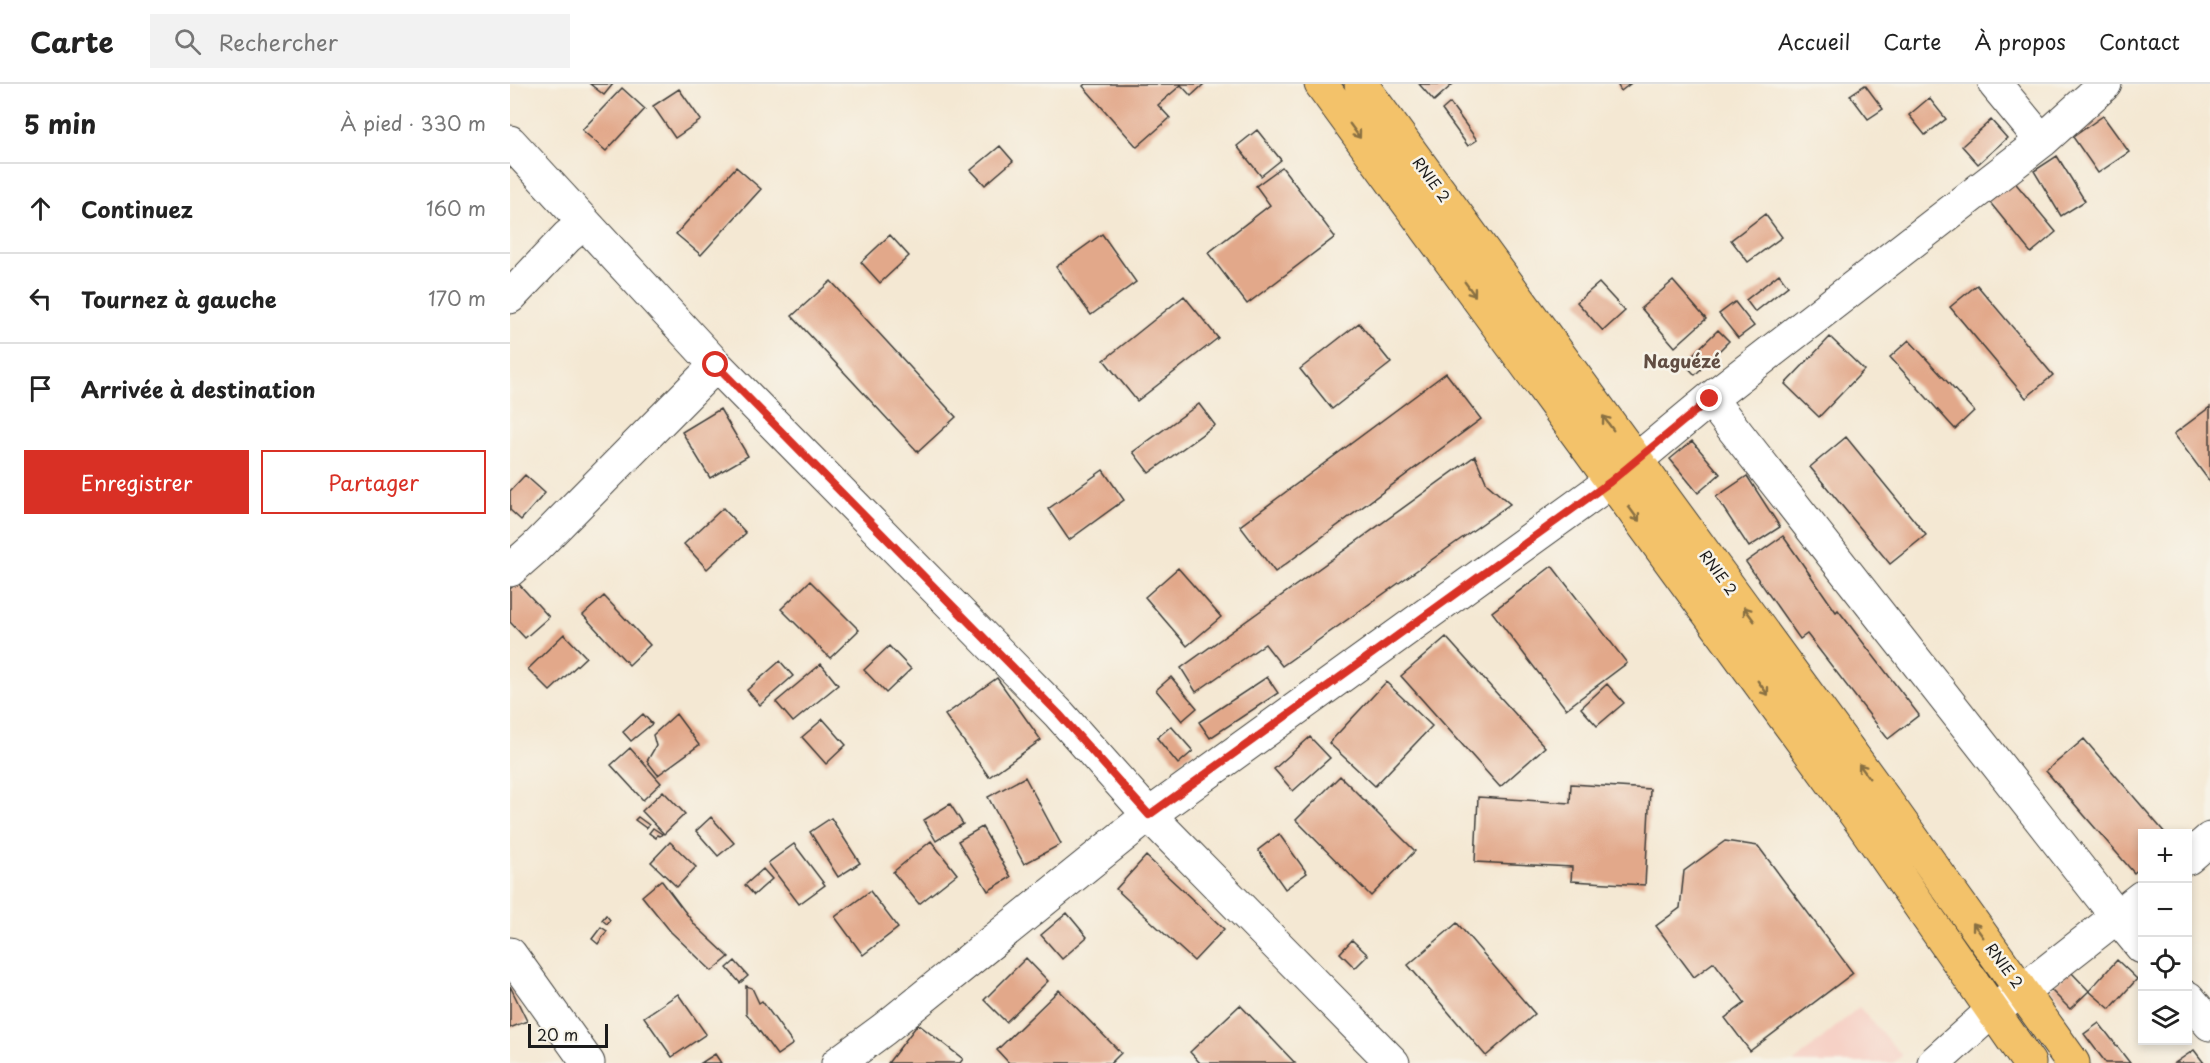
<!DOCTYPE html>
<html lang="fr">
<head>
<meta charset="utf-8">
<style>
  body { margin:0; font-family:"Playpen Sans",sans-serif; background:#f2f2f2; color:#222 }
  .controls { position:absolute; right:18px; bottom:18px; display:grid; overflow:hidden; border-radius:0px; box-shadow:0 3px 9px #0003 }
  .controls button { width:54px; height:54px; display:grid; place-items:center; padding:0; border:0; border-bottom:2px solid #e0e0e0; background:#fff; color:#222; font:30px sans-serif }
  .scale { position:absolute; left:18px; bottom:15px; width:80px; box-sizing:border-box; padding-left:6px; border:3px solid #1c1c1c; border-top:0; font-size:16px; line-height:21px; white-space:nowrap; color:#1c1c1c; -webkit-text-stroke:4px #f7f3e8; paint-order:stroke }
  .stop { position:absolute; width:18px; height:18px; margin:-14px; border:4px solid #d93025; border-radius:50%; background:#fff }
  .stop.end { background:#d93025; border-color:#fff; box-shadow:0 2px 6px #0008 }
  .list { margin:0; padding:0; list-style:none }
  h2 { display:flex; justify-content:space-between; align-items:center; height:78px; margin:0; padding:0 24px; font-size:26px }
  h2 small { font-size:20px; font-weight:400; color:#767676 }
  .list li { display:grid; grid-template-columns:39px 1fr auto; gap:18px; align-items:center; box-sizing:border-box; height:90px; padding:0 24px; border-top:2px solid #e0e0e0 }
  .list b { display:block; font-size:22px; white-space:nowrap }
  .list em { font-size:20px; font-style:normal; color:#767676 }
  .actions { display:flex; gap:12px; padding:18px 24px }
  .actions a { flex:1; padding:14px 0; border:2px solid #d93025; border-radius:0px; text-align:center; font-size:21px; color:#d93025 }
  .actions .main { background:#d93025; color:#fff }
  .icon { flex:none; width:33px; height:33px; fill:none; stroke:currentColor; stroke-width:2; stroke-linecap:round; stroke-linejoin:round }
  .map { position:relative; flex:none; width:1700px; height:979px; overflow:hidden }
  header { display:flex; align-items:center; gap:36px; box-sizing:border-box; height:84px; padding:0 30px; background:#fff; border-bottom:2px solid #e0e0e0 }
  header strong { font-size:28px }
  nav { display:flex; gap:33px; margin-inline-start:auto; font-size:21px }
  .search { width:420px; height:54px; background:#f2f2f2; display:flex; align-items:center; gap:15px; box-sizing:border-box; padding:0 21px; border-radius:0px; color:#767676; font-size:22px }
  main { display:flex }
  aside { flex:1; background:#fff }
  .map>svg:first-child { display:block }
  .built { fill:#f6d1c6 }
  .building { fill:#e2a88a }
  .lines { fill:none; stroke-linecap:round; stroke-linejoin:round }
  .minor-casing { stroke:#3c3b37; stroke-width:35 }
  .highway-casing { stroke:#3c3b37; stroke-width:35 }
  .minor { stroke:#fff; stroke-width:33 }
  .highway { stroke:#f3c26a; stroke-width:33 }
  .oneway { stroke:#886f43 }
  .route { stroke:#d93025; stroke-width:8 }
  .labels { text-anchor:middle; stroke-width:5; stroke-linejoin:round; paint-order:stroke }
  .street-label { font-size:15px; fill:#1c1c1c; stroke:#f7f3e8 }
  .quarter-label { font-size:18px; font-weight:bold; fill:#614d42; stroke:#f7f3e8 }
</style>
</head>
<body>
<header>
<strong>Carte</strong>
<div class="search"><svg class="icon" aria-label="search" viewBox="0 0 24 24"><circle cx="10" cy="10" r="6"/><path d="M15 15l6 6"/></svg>Rechercher</div>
<nav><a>Accueil</a><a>Carte</a><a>À propos</a><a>Contact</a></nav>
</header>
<main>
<aside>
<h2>5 min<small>À pied · 330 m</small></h2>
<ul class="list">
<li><svg class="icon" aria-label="ahead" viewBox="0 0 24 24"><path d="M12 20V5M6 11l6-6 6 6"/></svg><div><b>Continuez</b></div><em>160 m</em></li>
<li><svg class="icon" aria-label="left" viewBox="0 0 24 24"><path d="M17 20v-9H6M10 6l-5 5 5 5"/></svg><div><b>Tournez à gauche</b></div><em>170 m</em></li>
<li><svg class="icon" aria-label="arrive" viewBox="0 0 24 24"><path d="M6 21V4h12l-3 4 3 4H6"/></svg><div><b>Arrivée à destination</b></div></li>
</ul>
<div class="actions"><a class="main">Enregistrer</a><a>Partager</a></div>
</aside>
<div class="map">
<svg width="1700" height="979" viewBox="0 0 1700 979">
  <rect width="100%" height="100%" fill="#f7f3e8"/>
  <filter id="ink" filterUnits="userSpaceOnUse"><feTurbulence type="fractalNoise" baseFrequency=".0167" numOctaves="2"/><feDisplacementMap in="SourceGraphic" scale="12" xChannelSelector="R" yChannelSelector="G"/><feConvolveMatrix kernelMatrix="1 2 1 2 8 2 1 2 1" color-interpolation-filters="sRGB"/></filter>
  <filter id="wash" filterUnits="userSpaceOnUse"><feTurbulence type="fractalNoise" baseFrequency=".008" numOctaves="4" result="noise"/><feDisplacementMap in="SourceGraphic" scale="24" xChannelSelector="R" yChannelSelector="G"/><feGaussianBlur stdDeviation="1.35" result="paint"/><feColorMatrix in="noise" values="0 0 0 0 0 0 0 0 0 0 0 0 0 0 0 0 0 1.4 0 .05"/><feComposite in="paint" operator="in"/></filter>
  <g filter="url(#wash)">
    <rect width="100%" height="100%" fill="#f4e8d3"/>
    <!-- built -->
    <path class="built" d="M1349,923L1392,972L1383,979H1283Z"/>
    <g id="blocks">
      <!-- building -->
      <path class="building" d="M80,0H103L94,11Z
        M575,0H694L681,12L671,1L648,21L660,34L627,63L573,2Z
        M909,0H943L924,17Z
        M1107,0H1120L1111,7Z
        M1355,1L1373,25L1358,35L1340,11Z
        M112,4L135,25L96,67L72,46Z
        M169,5L191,36L165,54L143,22Z
        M1419,14L1436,35L1415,51L1399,31Z
        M940,19L967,56L958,62L932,26Z
        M1593,32L1619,68L1588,89L1563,53Z
        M1481,36L1497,54L1468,80L1452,62Z
        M747,46L771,76L751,92L727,62Z
        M490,62L503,77L475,101L461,86Z
        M1547,72L1575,117L1551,132L1524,87Z
        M226,83L251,105L191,171L166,150Z
        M772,83L825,153L737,220L698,169L760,121L746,102Z
        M1502,95L1546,148L1521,169L1478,116Z
        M1255,130L1272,153L1238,178L1221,156Z
        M592,150L626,198L581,231L546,183Z
        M380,151L399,172L370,199L351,178Z
        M1269,190L1278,202L1245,228L1236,216Z
        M321,197L446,333L408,368L282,232Z
        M1163,197L1196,235L1165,263L1131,224Z
        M1089,199L1115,227L1093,247L1067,218Z
        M1467,201L1543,291L1516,314L1440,223Z
        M674,212L708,254L627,317L594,276Z
        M1225,218L1244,242L1228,254L1209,230Z
        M849,239L881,279L822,325L790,285Z
        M1208,246L1219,257L1185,291L1174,279Z
        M1320,253L1354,286L1309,333L1275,300Z
        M1399,256L1464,327L1445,345L1380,273Z
        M936,289L971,335L765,488L730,442Z
        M689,320L705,341L639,389L623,368Z
        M1700,323V398L1664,350Z
        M210,325L238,372L200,394L172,348Z
        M1336,353L1416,451L1380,480L1300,383Z
        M1182,357L1210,390L1188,409L1160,375Z
        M965,372L977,400L1000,420L772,582L755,560L686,608L671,584Z
        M593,386L614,416L559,456L538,425Z
        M15,391L35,409L11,436L0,426V407Z
        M1237,392L1270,443L1239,463L1206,413Z
        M213,424L236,449L197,485L174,460Z
        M1273,452L1326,528L1328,526L1409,631L1378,655L1297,550L1290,555L1236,478Z
        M1042,482L1117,579L1056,625L982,528Z
        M668,484L711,533L677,562L635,513Z
        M300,497L349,546L320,574L271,525Z
        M7,498L39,533L15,554L0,538V505Z
        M94,512L140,561L119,581L73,531Z
        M54,550L76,573L40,607L18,585Z
        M936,553L1035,663L990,703L891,592Z
        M379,562L401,585L376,609L354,586Z
        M270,577L283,592L250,621L237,606Z
        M311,580L328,601L283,638L266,618Z
        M661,593L687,624L672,637L646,606Z
        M757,593L768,609L700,654L689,638Z
        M487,594L531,656L479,693L435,631Z
        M876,598L922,642L865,702L819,659Z
        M1097,600L1114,619L1087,642L1071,624Z
        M133,630L142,640L121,657L113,648Z
        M166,630L189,661L148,691L137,677L146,662L143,651Z
        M313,635L336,661L316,680L292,653Z
        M661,642L683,667L668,680L647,654Z
        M800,653L820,674L783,707L764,685Z
        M1574,655L1656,750H1632V782L1624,789L1536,687Z
        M120,664L151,699L133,716L101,681Z
        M830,692L905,767L861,812L786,736Z
        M515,693L551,760L514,780L478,713Z
        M1061,700L1140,705L1135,801L1061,797L1062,783L965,778L968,713L1060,719Z
        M153,707L175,730L154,750L132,727Z
        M440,720L453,740L426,757L414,736Z
        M128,733L139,741L136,744L125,736Z
        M201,733L224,759L208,772L186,747Z
        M321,734L350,779L328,793L300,748Z
        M472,743L501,793L478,807L448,757Z
        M143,744L152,750L150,752L147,751L146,754L139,749Z
        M769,750L797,789L775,805L748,766Z
        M421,757L447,790L409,820L383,788Z
        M1215,757L1248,762L1343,889L1240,967L1215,934L1235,919L1204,878L1184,893L1146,842L1170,824L1174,787Z
        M160,758L186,783L167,803L141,778Z
        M284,760L315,801L289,820L258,779Z
        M636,772L714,845L684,877L606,805Z
        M253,785L262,795L244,811L235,801Z
        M151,796L185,841L219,873L202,887L161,848L132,812Z
        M360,807L388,844L353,871L325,833Z
        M557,829L577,853L552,875L531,851Z
        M96,831L100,836L97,840L92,836Z
        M947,839L1025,930L976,972L898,881Z
        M91,843L97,847L88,860L82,855Z
        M842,856L858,871L845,884L830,869Z
        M516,874L538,897L496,938L474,916Z
        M1607,876L1627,895L1600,925L1579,907L1560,925L1540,905L1560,887L1579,907Z
        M225,877L238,892L230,899L217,884Z
        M0,902L17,937L0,944Z
        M236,902L242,904L249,919L252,917L283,960L267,971L236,929Z
        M549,906L611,969L601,979H499L487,966Z
        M168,910L196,950L162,973L134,933Z
        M730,921L785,979H690L680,968Z
        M1589,939L1620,979H1596L1574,950Z
        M408,940L453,975L450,979H378Z
        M1684,966L1694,979H1665Z
        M205,970L211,979H191Z"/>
    </g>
  </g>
  <g filter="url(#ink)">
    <use href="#blocks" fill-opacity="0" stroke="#3c3b37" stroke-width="1.5"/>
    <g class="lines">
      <defs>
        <path id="minor" d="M1485,0L1532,57
          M0,58L206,281L549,630L639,731L883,979
          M0,213L57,153L74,139
          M1200,315L1608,834L1632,863
          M0,486L25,464L206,281
          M1678,774L1700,755
          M0,870L78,979
          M1678,914L1700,940
          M328,979L374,945L639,731L1100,398L1200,315L1532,57L1595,0
          M1424,979L1482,927L1512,907L1632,813"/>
        <path id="highway" d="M811,0L1354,742L1519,979
          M851,0L1378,720L1563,979"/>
      </defs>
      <!-- minor casing -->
      <use href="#minor" class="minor-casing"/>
      <!-- highway casing -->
      <use href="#highway" class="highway-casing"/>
      <!-- minor -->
      <use href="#minor" class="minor"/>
      <!-- highway -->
      <use href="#highway" class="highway"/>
    </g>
    <!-- one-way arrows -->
    <defs><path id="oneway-shaft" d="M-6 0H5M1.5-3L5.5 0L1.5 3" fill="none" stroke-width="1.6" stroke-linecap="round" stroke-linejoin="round" transform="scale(1.5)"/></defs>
    <g class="oneway">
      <use href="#oneway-shaft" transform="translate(845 47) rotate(54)"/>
      <use href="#oneway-shaft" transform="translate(960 205) rotate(54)"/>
      <use href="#oneway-shaft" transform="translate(1098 339) rotate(-126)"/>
      <use href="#oneway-shaft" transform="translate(1124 430) rotate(54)"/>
      <use href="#oneway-shaft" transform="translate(1239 530) rotate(-126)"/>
      <use href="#oneway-shaft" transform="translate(1253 604) rotate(54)"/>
      <use href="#oneway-shaft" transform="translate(1354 687) rotate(-126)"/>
      <use href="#oneway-shaft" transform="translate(1468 846) rotate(-126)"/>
    </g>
  </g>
  <g class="lines" filter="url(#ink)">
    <!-- route -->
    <path class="route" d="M206,281L549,630L639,731L1100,398L1200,315"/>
  </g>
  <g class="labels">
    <!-- street labels -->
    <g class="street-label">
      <text transform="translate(921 96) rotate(54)" y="5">RNIE 2</text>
      <text transform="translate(1208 489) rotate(54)" y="5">RNIE 2</text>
      <text transform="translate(1494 882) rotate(54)" y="5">RNIE 2</text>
    </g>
    <!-- quarter labels -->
    <g class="quarter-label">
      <text x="1172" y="284">Naguézé</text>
    </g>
  </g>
</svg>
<div class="controls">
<button>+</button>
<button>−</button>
<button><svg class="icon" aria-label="locate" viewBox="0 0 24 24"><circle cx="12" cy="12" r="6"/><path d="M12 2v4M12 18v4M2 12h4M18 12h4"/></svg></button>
<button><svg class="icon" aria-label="layers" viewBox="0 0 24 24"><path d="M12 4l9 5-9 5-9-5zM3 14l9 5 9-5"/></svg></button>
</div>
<div class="scale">20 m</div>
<div class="stop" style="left:206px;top:281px"></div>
<div class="stop end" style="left:1200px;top:315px"></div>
</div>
</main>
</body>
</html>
